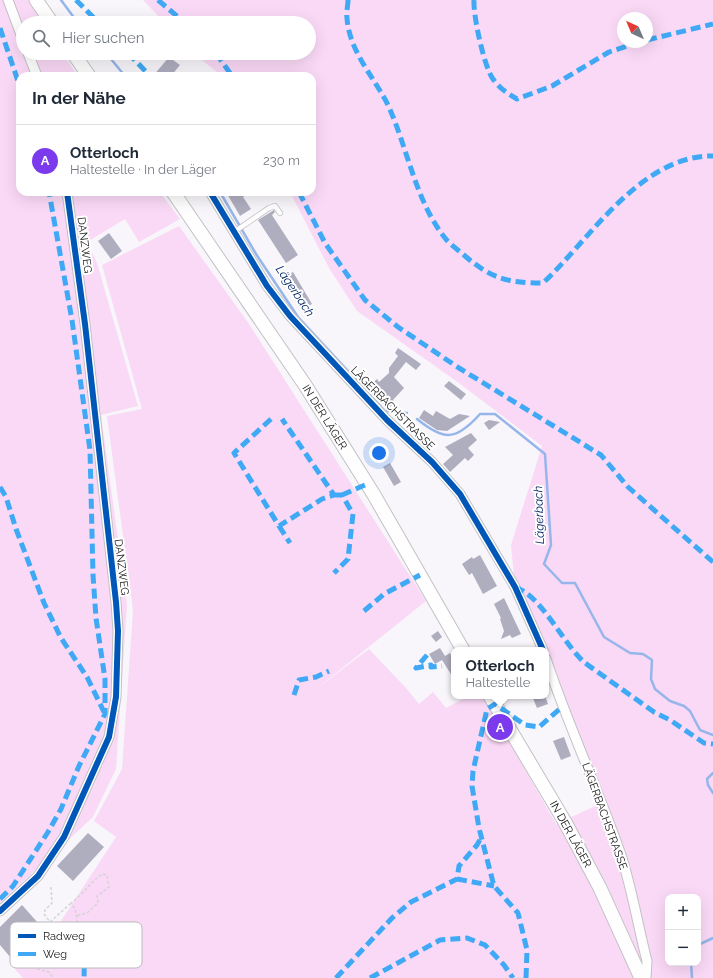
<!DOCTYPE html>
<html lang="de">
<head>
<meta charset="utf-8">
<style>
  body { margin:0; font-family:Raleway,sans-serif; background:#f6f6f7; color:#1f2937 }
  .controls { position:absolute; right:12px; bottom:12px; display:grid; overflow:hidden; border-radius:8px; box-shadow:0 4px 16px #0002 }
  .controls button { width:36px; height:36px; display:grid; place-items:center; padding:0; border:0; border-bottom:1px solid #e0e1e3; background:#fff; color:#1f2937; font:20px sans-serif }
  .compass { position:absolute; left:617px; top:12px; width:36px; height:36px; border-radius:50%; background:#fff; box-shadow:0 4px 16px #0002; rotate:316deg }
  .you { position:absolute; left:379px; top:453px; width:14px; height:14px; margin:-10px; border:3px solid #fff; border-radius:50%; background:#1a73e8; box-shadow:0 0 0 6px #1a73e833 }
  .badge { display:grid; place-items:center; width:26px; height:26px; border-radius:50%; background:#7c3aed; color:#fff; font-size:13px; font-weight:700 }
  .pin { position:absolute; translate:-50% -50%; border:2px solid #fff; box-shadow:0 1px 4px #0006 }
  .popup { position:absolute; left:451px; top:647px; width:98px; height:52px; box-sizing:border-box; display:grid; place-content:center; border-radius:8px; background:#fff; filter:drop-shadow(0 1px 3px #0005); font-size:13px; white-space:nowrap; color:#747a83 }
  .popup b { font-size:15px; color:#1f2937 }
  .popup::after { content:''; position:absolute; left:50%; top:100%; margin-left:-8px; border:8px solid transparent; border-top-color:#fff }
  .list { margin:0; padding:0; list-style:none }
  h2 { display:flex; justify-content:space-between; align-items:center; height:52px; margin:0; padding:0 16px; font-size:17px }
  h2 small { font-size:13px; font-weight:400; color:#747a83 }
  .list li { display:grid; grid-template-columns:26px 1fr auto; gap:12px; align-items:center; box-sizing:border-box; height:72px; padding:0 16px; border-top:1px solid #e0e1e3 }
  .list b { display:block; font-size:15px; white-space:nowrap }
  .list p { margin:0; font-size:13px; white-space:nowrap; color:#747a83 }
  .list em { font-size:13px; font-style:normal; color:#747a83 }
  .icon { flex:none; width:22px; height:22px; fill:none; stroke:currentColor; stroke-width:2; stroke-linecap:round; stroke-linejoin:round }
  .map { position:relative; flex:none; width:713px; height:978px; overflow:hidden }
  .search { position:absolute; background:#fff; box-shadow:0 4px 16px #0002; left:16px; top:16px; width:300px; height:44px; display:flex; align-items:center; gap:10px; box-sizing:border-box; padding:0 14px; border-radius:22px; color:#747a83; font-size:15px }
  .panel { position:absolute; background:#fff; box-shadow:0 4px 16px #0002; left:16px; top:72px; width:300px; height:124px; border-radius:12px }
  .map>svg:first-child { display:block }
  .green { fill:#fad9f6; fill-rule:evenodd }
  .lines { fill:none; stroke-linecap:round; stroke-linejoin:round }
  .stream { stroke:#96b6eb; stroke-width:2.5 }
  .building { fill:#aeaebf }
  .service-casing { stroke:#c2c1c4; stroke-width:6 }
  .minor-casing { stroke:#c2c1c4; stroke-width:11 }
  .secondary-casing { stroke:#c2c1c4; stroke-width:15 }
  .path { stroke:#d4d4d5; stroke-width:1.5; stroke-dasharray:3 2; stroke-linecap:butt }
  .service { stroke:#fefefe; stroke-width:4.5 }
  .minor { stroke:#fefefe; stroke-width:9 }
  .secondary { stroke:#fefefe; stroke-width:13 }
  .quiet { stroke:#3fa9f5; stroke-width:5; stroke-dasharray:10 5; stroke-linecap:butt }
  .cycleway-casing { stroke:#fff; stroke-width:8 }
  .cycleway { stroke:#0057b8; stroke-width:6 }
  .labels { text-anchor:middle; stroke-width:4; stroke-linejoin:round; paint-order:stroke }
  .street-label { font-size:11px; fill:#18181a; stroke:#fff }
  .water-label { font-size:12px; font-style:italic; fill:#002364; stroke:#fff }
  .key { fill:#fff; stroke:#bababa; stroke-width:1 }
  .key-label { font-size:11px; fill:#18181a }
</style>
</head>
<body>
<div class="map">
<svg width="713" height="978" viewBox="0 0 713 978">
  <rect width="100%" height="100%" fill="#f8f6fa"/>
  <!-- green -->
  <path class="green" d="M0,0H30L43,23H23V53H62L78,76H20V192H160L180,219L139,242L125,219L87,242L97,263L138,406L101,415L127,605L116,769L93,817L0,903Z
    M143,0H713V978H23L15,969L55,930L116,837L94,821L122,769L133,610L107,416L142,409L102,265L179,226L249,324L426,601L315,690L369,649L406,688L419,704L433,692L446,708L469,696H483L556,824L604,802L546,661V650L515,587L511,545L542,446L459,383L357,311L329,268L290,192H312V76H222L193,53H309V23H165ZM623,18H647V42H623ZM668,897H698V963H668Z"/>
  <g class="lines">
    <!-- stream -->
    <path class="stream" d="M61,0L78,23
      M106,53L125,76
      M220,192L256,254L298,317L385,411L407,413
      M417,419C444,441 456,441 480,414H495L545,454L551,545L544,564L562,583H575L604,637L630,653L643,654L652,660L651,679L655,689L670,701L684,706L690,711L700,730L713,735
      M713,773L707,779L708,785L713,793
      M698,945L713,938
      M691,963L692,978"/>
  </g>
  <!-- building -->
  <path class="building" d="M169,57L180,65L171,76H153Z
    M226,192H250L243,197L251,209L240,216Z
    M274,210L275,212L272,215L298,255L286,263L258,220Z
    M109,233L122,251L111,259L98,241Z
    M293,272L312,304L301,310L282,278Z
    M398,348L421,364L416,370L406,362L394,377L404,388L393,400L395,403L387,409L378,395L375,397L367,388L377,379L379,382L389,373V368L398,356L395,353Z
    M449,381L466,394L461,400L444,386Z
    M424,410L433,416L436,411L450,419L459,414L470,416L447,431L437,430L419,418Z
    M489,420L500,422L489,430L484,423Z
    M471,433L477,440L468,448L474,455L468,461L465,458L450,472L443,464L453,455L445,447Z
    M390,463L401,482L394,486L383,467Z
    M480,555L497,586L483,594L472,573L469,575L462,564L472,557L473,559Z
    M504,598L521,634L512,638L510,635L501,639L504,631L500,619L501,618L494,604Z
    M438,631L442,637L436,642L431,636Z
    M440,648L445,656L450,653L454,660V679L442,660L435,664L429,654Z
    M532,696H545L548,704L537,708Z
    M564,737L571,756L561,760L553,741Z
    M88,833L104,847L73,881L57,866Z
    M22,905L47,933L28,950L24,946L11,958L0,945V927Z"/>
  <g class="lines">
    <defs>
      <path id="service" d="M234,232L269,208L275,206L280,213"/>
      <path id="minor" d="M8,0L23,40
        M28,53L37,76
        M210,192L267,286L290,316L387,420L432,462L460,494L515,587L543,650
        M546,659C568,725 598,789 621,855C632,889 638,926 647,961L646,978
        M0,911L38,876L64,837L109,737L116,697L118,631L116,602L85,324L67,192"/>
      <path id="secondary" d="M36,0L52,23
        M73,53L89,76
        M173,192L305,385L374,495L463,650
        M490,696L565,822L600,888L641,978"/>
    </defs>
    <!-- service casing -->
    <use href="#service" class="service-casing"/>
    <!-- minor casing -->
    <use href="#minor" class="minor-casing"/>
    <!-- secondary casing -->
    <use href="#secondary" class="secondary-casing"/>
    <!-- path -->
    <path class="path" d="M51,887L52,903L45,910L44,914L50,922L70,904L75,908C78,925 80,923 69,936L68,941L41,950V958L35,963L37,969L49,972L53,978
      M70,904C82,895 90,883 102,874L107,875L109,887L97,896L98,903L87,913L76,916"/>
    <!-- service -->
    <use href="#service" class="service"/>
    <!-- minor -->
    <use href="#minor" class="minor"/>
    <!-- secondary -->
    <use href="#secondary" class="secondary"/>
    <!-- quiet -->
    <path class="quiet" d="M76,0L99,23
      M158,0L185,23
      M348,0C348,6 346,12 347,18C349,51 374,77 388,105C408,149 415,200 445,238C450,245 459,250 465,256C492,279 508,283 543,283C590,239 641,155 713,156
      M474,0C473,15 484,67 493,79C499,88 508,94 517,99L552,86L609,52L639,42
      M0,28L20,87
      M647,40L713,24
      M128,53L150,76
      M216,53L232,76
      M299,192L325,243L365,300L398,327L459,368L601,455L628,487L713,562
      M271,419L234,453L279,526L322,499L334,495L282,419
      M0,487L6,497L16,529L44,603L61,638L87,677L104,712
      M334,495H342L353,514L348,559L334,573
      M342,495L367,484
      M279,526L290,543
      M515,587C542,596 563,644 585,663L654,712L670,720L704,743L713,744
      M364,611L384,594L420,575
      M427,655L416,668L431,665V667L442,666
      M294,695L299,680L316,677L329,671
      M457,879L494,886
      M0,899L13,886L48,832L61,809L79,766L105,714V679L96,618L93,575L90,450L72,320L49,192
      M78,924L85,932L84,978
      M336,978L392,918L411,902L457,879L459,866L477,845L482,836
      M370,978L440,940L467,938L485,945L504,965L513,978
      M526,978L527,950L518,913L494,886L479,828L472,786L473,771L487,709L495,704L525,725L539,727L562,707"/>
    <defs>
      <path id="cycleway" d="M210,192L267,286L290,316L387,420L432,462L460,494L515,587L543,650
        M0,911L38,876L64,837L109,737L116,697L118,631L116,602L85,324L67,192"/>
    </defs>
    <!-- cycleway casing -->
    <use href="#cycleway" class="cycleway-casing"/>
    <!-- cycleway -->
    <use href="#cycleway" class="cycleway"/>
  </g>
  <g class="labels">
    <!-- street labels -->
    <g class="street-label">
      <text transform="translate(85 245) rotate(83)" y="4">DANZWEG</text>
      <text transform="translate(393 408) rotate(45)" y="4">LÄGERBACHSTRASSE</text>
      <text transform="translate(325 417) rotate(58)" y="4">IN DER LÄGER</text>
      <text transform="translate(122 567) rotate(83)" y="4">DANZWEG</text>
      <text transform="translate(605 816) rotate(70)" y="4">LÄGERBACHSTRASSE</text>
      <text transform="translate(571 834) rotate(61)" y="4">IN DER LÄGER</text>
    </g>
    <!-- water labels -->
    <g class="water-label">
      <text transform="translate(295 291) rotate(56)" y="4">Lägerbach</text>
      <text transform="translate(539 515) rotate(-92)" y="4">Lägerbach</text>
    </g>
  </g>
  <!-- legend -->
  <rect x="10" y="922" width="132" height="46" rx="6" class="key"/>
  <rect x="18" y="934" width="18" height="4" fill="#0057b8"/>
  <rect x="18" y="952" width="18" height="4" fill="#3fa9f5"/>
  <g class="key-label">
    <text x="43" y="940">Radweg</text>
    <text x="43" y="958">Weg</text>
  </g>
</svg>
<div class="controls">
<button>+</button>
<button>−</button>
</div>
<svg class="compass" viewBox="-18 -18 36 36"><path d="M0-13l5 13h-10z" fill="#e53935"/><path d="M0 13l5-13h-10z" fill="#747a83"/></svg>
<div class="you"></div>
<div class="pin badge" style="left:500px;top:727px">A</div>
<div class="popup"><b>Otterloch</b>Haltestelle</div>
<div class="search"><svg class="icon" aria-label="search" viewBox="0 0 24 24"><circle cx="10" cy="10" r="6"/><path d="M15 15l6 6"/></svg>Hier suchen</div>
<section class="panel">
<h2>In der Nähe<small></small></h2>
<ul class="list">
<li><span class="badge">A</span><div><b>Otterloch</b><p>Haltestelle · In der Läger</p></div><em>230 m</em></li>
</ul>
</section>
</div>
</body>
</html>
